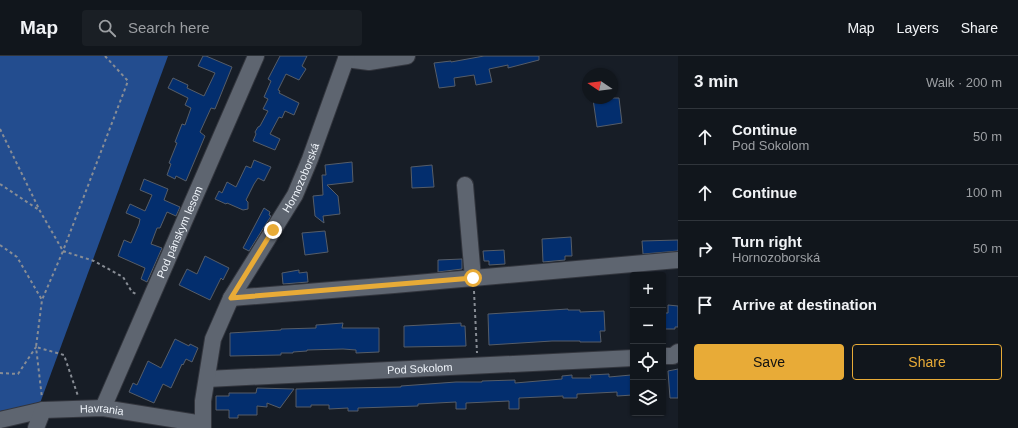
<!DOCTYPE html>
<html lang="en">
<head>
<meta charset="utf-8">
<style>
  body { margin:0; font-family:Helvetica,sans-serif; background:#1a1f25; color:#f1f3f6 }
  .controls { position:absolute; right:12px; bottom:12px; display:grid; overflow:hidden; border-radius:4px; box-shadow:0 1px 3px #0004 }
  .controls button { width:36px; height:36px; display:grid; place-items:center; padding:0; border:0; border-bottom:1px solid #30353b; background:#11161c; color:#f1f3f6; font:20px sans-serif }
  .compass { position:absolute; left:582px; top:12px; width:36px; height:36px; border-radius:50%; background:#11161c; box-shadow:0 1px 3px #0004; rotate:283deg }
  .stop { position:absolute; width:12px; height:12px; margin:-9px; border:3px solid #e8ab37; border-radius:50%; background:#fff }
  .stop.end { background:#e8ab37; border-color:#fff; box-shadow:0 1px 4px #0008 }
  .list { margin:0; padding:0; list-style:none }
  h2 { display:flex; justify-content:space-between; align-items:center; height:52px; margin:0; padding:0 16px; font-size:17px }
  h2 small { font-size:13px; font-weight:400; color:#9c9fa3 }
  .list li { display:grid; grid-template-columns:26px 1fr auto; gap:12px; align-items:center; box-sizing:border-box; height:56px; padding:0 16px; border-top:1px solid #30353b }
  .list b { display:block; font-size:15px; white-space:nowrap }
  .list p { margin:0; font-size:13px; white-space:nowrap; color:#9c9fa3 }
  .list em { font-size:13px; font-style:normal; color:#9c9fa3 }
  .actions { display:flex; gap:8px; padding:12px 16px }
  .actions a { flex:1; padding:9px 0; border:1px solid #e8ab37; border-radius:4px; text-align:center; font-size:14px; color:#e8ab37 }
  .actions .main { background:#e8ab37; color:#111 }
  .icon { flex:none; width:22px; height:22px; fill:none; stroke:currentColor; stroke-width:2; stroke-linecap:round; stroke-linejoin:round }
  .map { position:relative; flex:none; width:678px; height:372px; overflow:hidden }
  header { display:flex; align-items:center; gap:24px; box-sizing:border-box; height:56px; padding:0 20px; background:#11161c; border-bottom:1px solid #30353b }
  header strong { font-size:19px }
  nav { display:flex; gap:22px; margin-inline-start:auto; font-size:14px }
  .search { width:280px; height:36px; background:#1a1f25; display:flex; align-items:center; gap:10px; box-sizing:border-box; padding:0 14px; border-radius:4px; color:#9c9fa3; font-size:15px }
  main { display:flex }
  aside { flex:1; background:#11161c }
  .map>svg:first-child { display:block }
  .forest { fill:#234d8f }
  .building { fill:#032e6e; stroke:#565d68 }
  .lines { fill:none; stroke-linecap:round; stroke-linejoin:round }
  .minor-casing { stroke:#33363e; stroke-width:18 }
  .path { stroke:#888d95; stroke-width:2; stroke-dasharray:3 3; stroke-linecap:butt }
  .minor { stroke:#5e6570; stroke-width:16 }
  .route { stroke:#e8ab37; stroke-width:5 }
  .labels { text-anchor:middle; stroke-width:4; stroke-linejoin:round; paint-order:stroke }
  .street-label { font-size:11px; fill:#eff4fa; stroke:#171d26 }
</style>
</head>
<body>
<header>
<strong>Map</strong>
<div class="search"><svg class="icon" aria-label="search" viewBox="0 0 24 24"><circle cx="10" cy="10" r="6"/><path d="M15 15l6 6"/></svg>Search here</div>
<nav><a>Map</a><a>Layers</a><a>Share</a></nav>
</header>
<main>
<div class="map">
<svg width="678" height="372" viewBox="0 0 678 372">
  <rect width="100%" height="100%" fill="#171d26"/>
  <!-- forest -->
  <path class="forest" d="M0,0H168L39,350L0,355Z"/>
  <!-- building -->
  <path class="building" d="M203,0H206L232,11L215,53L211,52L200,76L205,80L186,125L176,120L175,123L167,119L171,108L169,107L177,87L175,86L182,68L185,69L191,52L185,49L188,42L168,32L173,22L188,29L187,32L204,40L215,17L198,10Z
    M280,0H307L302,10L306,13L299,24L286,18L278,34L280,35L279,37L299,47L294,59L285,55L282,62L279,61L270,78L280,83L275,94L253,85L256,78L255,76L258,71L260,70L268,55L263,53L268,43L264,41L271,25L268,23Z
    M484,0H539V4L508,12V9L489,13L492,26L476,29L474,19L454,22L455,30L439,32L434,7L451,5V6Z
    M600,42H619L622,67L597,71L593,43Z
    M254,104L271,111L264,125L258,122L254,128L246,144L248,146V153L243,154L227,147L226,148L215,143L219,135L222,137L227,126L236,131L246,110L251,112Z
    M352,106L353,126L327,129L338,140L340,158L323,160L324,167L315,160L313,140L323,139L322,119H326L325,109Z
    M432,109L434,131L412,132L411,111Z
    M144,123L168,133L164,144L180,151L176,160L167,156L160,172H157L151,188L162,192L147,226L141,223L145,212L118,200L124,184L131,187L139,168L140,163L126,157L130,148L145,155L152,139L140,134Z
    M264,152L270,156L269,159L271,160L249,195L243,192Z
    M325,175L328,196L305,199L302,177Z
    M571,181L572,200H565V204L543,206L542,183Z
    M678,184V195L643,198L642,185Z
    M504,194L505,208L489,209V205H484L483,195Z
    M205,200L229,212L223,224L221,222L210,244L179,229L187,213L197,218Z
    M462,203V213L438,216V204Z
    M299,214V217L307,216L308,226L283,228L282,217Z
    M668,249L678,250V271H675V273H663V257H668Z
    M568,253V254H580V256L604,255L605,275H600L601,286H580V285H552L489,289L488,258Z
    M343,267L342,272H379V296L356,297V294L343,293L307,294V295L293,296V297H281V299L230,300V277L281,274V273L316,272V269Z
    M461,267V270H465L466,290L404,291V270Z
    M175,283L189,290L190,288L198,292L192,306L186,303L183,309L182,308L171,332L163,328L154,347L129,336L133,327L137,329L148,305L161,312Z
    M678,313V342H670L668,315Z
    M609,318V321L631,319L633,339L617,340V336L577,338V342H563V340L519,342V353H509V345L466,347V353H456V346L418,348V350L358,352V355H348V352L329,353V349H311V351H296V333L401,331V330L456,326H482V325L515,324V327L562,323V320L572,319V322H591L590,319Z
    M257,332L294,333L280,352L267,347V351L257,350V359H238V362H229V354H216V340H229V337H256Z"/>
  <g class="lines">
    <defs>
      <g id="minor">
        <path d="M346,3L369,6L407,0"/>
        <path d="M465,129L473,222"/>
        <path d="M231,242L394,229L678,204"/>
        <path d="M663,300H673L678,296"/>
        <path id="s1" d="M207,323L633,302"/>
        <path id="s2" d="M103,352L256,0"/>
        <path id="s3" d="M0,364L43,354L103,352L203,368"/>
        <path d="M36,372L43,354"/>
        <path id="s4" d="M203,372V345L213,283L231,242L295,139L310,103L347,0"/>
      </g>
    </defs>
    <!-- minor casing -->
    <use href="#minor" class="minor-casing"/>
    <!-- path -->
    <path class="path" d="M105,0L128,25L63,195L94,205L123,221L132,236L138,239
      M0,73L40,155L63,195L42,244L36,291L64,299L78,340
      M0,128L39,154
      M0,189L17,201L42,244
      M474,235L477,297
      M0,317L18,318L36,291L42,342"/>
    <!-- minor -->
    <use href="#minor" class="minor"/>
  </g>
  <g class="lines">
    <!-- route -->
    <path class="route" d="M273,174L231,242L473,222"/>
  </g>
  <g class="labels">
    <!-- street labels -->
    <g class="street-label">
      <text dy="4" stroke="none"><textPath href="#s4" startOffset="274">Hornozoborská</textPath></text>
      <text dy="4" stroke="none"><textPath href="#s2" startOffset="192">Pod pánskym lesom</textPath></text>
      <text dy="4" stroke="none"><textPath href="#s1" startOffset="213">Pod Sokolom</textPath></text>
      <text dy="4" stroke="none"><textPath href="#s3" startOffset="103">Havrania</textPath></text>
    </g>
  </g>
</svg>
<div class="controls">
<button>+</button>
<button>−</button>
<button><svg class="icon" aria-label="locate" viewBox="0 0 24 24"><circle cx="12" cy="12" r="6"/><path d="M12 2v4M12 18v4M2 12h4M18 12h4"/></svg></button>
<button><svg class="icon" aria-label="layers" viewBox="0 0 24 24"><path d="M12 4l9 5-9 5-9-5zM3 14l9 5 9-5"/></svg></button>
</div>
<svg class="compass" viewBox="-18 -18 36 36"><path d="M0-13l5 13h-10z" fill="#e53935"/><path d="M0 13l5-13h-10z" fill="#9c9fa3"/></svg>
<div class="stop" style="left:473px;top:222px"></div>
<div class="stop end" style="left:273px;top:174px"></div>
</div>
<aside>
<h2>3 min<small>Walk · 200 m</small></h2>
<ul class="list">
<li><svg class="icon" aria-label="ahead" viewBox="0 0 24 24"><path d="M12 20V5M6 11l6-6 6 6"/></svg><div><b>Continue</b><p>Pod Sokolom</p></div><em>50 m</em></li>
<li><svg class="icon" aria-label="ahead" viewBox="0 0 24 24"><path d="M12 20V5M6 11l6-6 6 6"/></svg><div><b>Continue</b></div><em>100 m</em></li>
<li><svg class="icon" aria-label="right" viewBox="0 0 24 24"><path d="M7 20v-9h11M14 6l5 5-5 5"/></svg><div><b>Turn right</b><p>Hornozoborská</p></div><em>50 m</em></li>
<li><svg class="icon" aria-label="arrive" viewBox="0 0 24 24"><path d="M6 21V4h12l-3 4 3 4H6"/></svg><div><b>Arrive at destination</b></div></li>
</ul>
<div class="actions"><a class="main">Save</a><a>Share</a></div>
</aside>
</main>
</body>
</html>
